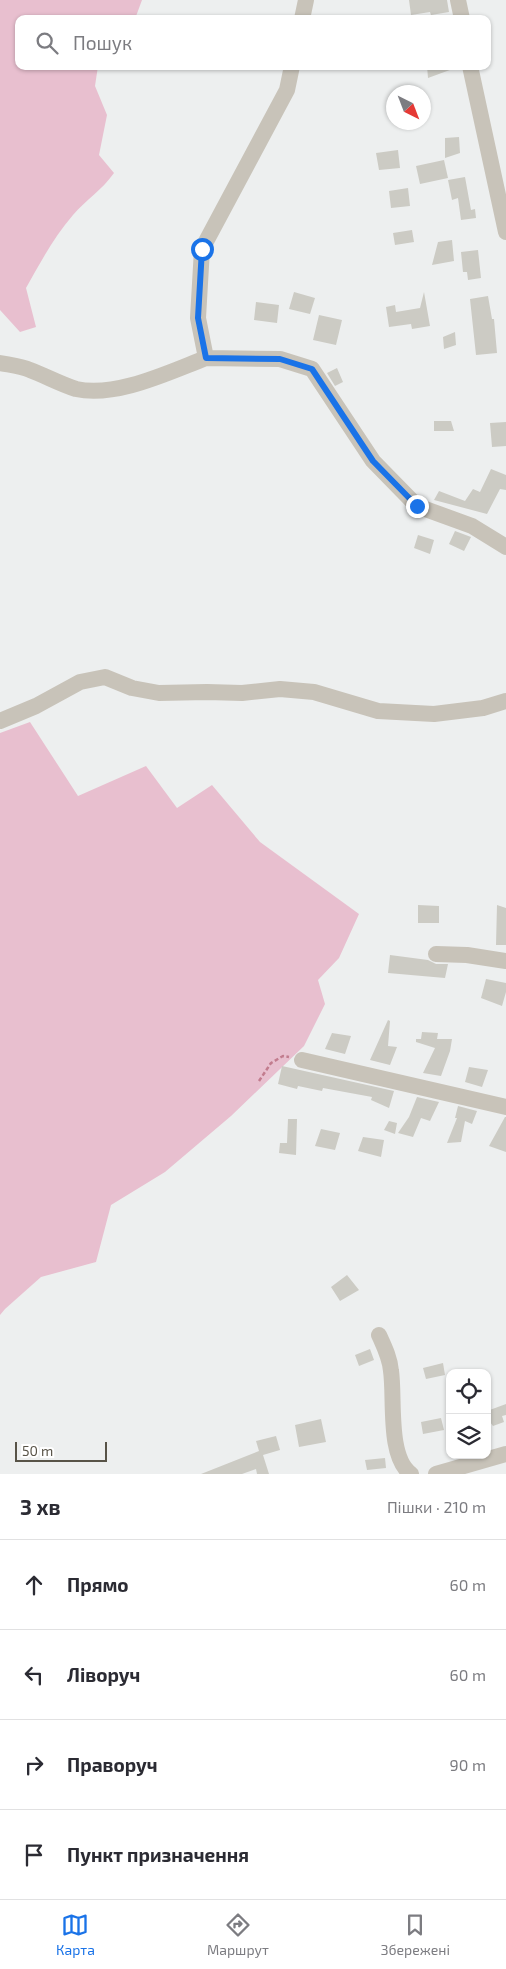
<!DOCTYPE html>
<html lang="uk">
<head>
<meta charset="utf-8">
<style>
  body { margin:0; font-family:"Exo 2",sans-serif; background:#f7f7f7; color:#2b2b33 }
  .controls { position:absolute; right:15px; bottom:15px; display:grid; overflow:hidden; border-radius:10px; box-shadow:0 1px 4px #0004 }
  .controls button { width:45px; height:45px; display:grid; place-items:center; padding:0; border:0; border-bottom:1px solid #e1e1e2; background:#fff; color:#2b2b33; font:25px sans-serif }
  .compass { position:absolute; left:386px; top:85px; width:45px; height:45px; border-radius:50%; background:#fff; box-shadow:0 1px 4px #0004; rotate:138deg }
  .scale { position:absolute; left:15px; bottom:12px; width:92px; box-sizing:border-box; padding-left:5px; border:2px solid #585347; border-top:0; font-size:14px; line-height:18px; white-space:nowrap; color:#585347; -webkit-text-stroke:4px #fff; paint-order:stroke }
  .stop { position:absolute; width:15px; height:15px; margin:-11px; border:4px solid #1a73e8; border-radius:50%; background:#fff }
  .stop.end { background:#1a73e8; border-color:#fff; box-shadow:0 1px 5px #0008 }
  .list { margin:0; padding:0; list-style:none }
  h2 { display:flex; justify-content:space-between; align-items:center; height:65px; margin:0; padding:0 20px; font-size:21px }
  h2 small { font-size:16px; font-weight:400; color:#7c7c81 }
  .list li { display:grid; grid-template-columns:32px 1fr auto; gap:15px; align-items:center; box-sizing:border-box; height:90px; padding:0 20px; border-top:1px solid #e1e1e2 }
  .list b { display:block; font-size:19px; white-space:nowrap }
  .list em { font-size:16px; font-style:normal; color:#7c7c81 }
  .icon { flex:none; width:28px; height:28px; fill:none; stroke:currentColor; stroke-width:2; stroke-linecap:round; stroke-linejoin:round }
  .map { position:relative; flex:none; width:506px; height:1474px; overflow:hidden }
  .search { position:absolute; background:#fff; box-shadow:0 1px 4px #0004; left:15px; right:15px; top:15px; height:55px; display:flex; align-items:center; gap:12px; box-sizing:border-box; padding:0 18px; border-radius:10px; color:#7c7c81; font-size:19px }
  .sheet { height:425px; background:#fff }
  nav { display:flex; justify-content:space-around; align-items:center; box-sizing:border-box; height:70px; border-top:1px solid #e1e1e2; background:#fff; font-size:14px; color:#7c7c81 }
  nav a { display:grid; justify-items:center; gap:2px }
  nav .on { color:#1a73e8 }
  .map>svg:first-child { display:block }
  .green { fill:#e8bfcf }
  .building { fill:#cccbc4 }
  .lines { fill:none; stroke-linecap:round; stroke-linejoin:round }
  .path { stroke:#c27c8e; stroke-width:2.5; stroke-dasharray:4 2.5; stroke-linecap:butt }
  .minor { stroke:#c8c3b9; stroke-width:16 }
  .route { stroke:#1a73e8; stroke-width:6 }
</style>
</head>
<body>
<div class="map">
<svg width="506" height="1474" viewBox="0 0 506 1474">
  <rect width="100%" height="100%" fill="#edefef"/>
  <!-- green -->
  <path class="green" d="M0,0H142L135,19L96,16L94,19H19V66H98L95,86L107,115L99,155L114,173C102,190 86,200 73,215C54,237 40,263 26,288L36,327L20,332L0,310Z
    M30,722L78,796L146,766L177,808L212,785L260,842L359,914L339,958L318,980L325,1004L304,1046L231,1116L165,1172L111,1205L96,1262L41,1277L5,1309L0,1315V733Z"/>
  <!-- building -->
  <path class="building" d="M409,0H447L449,12L431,15L430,12L411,15Z
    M427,66H458V67L428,78Z
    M459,137L460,153L445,158V138Z
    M398,150L400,168L379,170L376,153Z
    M444,160L448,178L420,184L416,166Z
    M465,177L471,210L475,209L476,218L461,220L458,198L452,200L448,180Z
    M408,188L410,206L391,208L389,191Z
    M412,230L414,242L395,245L393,233Z
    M452,240L454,261L432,265L438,242Z
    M478,250L481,278L468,280L467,272H463L461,252Z
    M294,292L315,298L310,314L289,309Z
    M424,292L430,326L412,329L411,324L389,327L386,307L395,305L396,312L420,308Z
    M488,296L492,319H494L497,353L476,355L470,299Z
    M256,302L279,305L277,323L254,320Z
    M319,315L342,320L336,345L313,340Z
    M455,332L456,345L444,349L443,337Z
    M337,368L343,382L335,386L327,373Z
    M434,421H451L454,431H434Z
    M506,422V446L492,447L490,423Z
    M491,469L506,475V490L500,489L487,514L434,500L439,491L465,501L473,489L480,492Z
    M455,531L471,537L464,551L449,544Z
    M418,535L434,540L430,554L414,548Z
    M418,905L439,906V923H418Z
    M497,905L506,908V945H496Z
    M390,955L428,960L436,964H448L445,978L388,973Z
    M486,979L506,983V992L502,1006L481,998Z
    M388,1020L390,1021L388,1046L397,1047L390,1065L370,1060Z
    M422,1032L438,1033L437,1039H452L450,1051L441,1076L423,1073L435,1048L416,1042V1039H421Z
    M332,1033L351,1036L345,1054L325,1049Z
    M282,1066L394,1091L389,1108L371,1100L372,1097L323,1088L322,1091L298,1086L297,1089L278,1084Z
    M469,1067L488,1070L482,1087L465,1082Z
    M417,1097L439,1102L430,1121L421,1118L413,1137L398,1133L409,1117Z
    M458,1106L477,1111L472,1124L465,1121L461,1142L447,1143L457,1118H455Z
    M505,1117H506V1152L489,1146Z
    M288,1119H297L296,1155L279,1153L280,1143H287Z
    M389,1121L397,1123L395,1134L384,1130Z
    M321,1129L340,1133L335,1150L315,1146Z
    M363,1137L384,1140L381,1157L358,1151Z
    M347,1275L359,1290L340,1301L331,1287Z
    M370,1349L374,1360L359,1366L355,1355Z
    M443,1363L445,1375L426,1379L423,1368Z
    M506,1404V1415L502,1416L504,1422L493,1426L487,1418V1411Z
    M441,1418L444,1430L423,1434L421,1422Z
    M321,1419L326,1442L299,1447L295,1425Z
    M276,1436L280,1450L263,1455L269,1474H257L256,1469L242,1474H201L259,1451L256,1441Z
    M385,1458L386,1468L367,1470L365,1460Z"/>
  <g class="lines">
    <!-- path -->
    <path class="path" d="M259,1081L271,1063L283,1056L289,1057"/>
    <!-- minor -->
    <path class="minor" d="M458,0L462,19
      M302,19L306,0
      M292,66L287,90L202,249L198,318L206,358L280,359L312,369L373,461L417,506L472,526L506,547
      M470,66L506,232
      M0,363C10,365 21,366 30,370C46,376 60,384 76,389C116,398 169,372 206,358
      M0,721L36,706L80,682L105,677L132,688L159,693L207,692L242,693L280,689L314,692L378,711L434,714L483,708L506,701
      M436,954L467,955L506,961
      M302,1060L506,1107
      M379,1335C384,1346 390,1358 391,1371C395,1397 387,1457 411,1474
      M436,1474L506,1454"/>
  </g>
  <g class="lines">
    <!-- route -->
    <path class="route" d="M202,249L198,318L206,358L280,359L312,369L373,461L417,506"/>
  </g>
</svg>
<div class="controls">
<button><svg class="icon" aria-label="locate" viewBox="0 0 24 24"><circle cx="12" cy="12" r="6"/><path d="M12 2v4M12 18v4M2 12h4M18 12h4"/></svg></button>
<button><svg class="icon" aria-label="layers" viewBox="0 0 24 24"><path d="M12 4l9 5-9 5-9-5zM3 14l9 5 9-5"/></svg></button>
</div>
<svg class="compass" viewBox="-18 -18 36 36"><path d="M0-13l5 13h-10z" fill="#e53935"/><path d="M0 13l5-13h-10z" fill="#7c7c81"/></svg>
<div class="scale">50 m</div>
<div class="stop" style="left:202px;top:249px"></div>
<div class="stop end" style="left:417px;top:506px"></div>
<div class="search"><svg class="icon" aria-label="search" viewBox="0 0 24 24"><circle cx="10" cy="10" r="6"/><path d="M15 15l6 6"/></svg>Пошук</div>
</div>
<section class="sheet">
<h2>3 хв<small>Пішки · 210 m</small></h2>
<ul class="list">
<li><svg class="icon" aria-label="ahead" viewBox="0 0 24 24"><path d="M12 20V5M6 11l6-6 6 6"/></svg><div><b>Прямо</b></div><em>60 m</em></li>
<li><svg class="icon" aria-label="left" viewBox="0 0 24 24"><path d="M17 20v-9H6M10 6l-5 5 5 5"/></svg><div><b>Ліворуч</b></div><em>60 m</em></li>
<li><svg class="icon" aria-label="right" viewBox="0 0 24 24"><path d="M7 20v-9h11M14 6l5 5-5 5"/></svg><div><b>Праворуч</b></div><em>90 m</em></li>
<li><svg class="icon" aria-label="arrive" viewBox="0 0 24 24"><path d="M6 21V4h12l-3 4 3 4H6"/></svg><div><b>Пункт призначення</b></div></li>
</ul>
</section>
<nav>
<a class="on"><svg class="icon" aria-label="map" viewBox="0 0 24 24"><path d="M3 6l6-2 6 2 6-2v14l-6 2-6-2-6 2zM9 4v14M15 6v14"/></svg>Карта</a>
<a><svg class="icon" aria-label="directions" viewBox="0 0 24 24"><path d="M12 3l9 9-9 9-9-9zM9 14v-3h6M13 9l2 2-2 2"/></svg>Маршрут</a>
<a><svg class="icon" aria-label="saved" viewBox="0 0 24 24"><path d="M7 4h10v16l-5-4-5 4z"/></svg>Збережені</a>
</nav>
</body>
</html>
